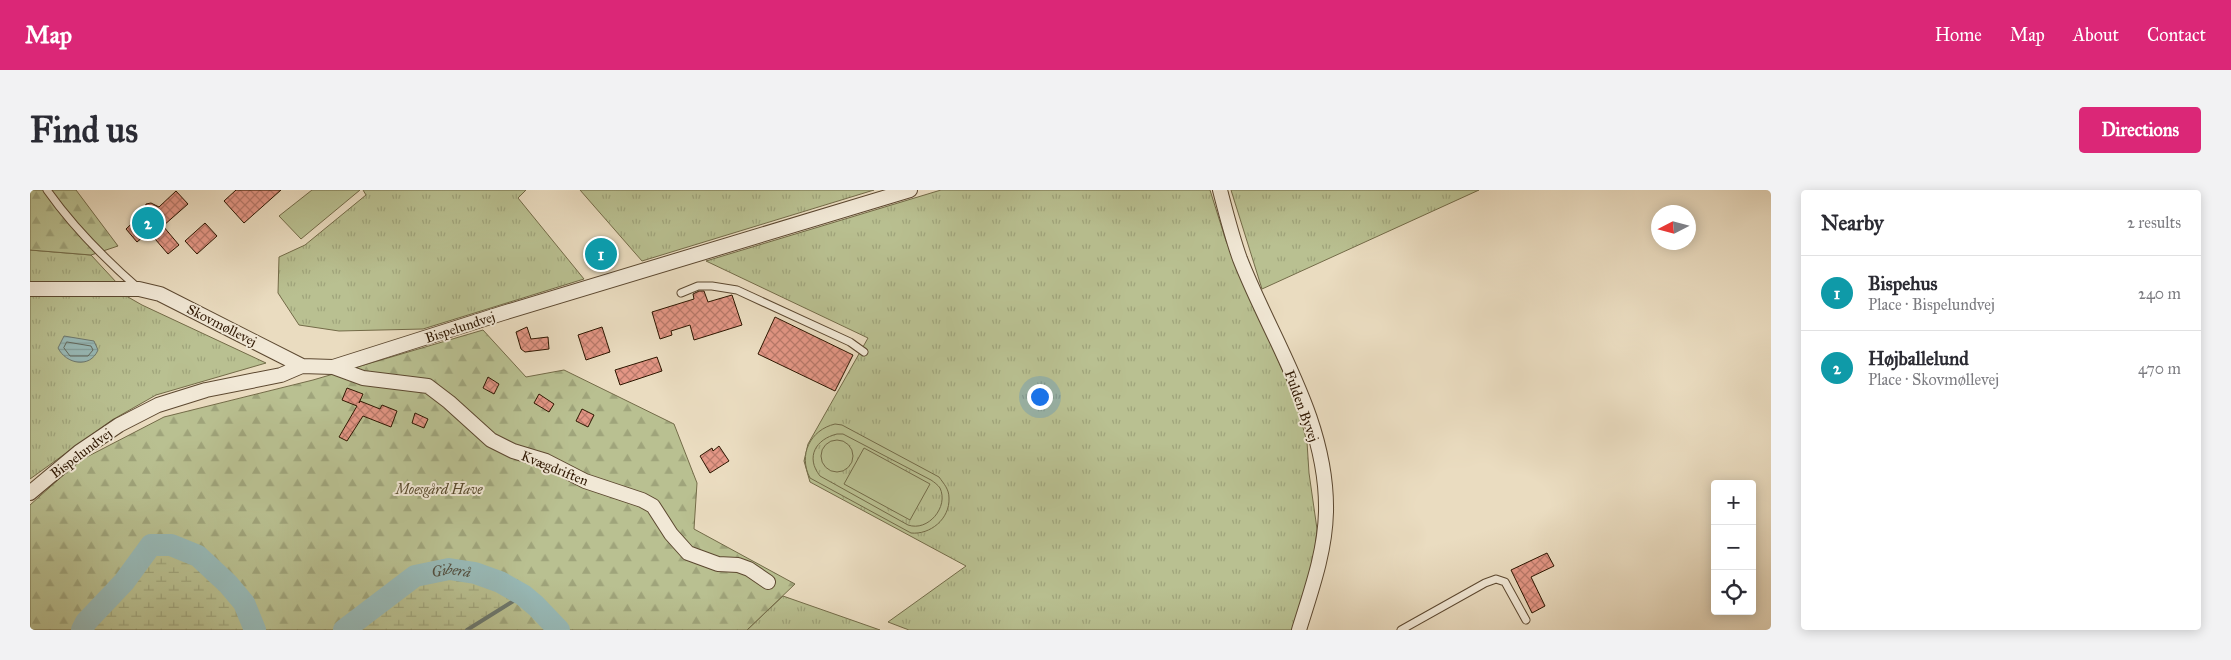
<!DOCTYPE html>
<html lang="en">
<head>
<meta charset="utf-8">
<style>
  body { margin:0; font-family:"IM FELL Great Primer",serif; background:#f2f2f3; color:#2b2b33 }
  .controls { position:absolute; right:15px; bottom:15px; display:grid; overflow:hidden; border-radius:5px; box-shadow:0 2px 12px #0003 }
  .controls button { width:45px; height:45px; display:grid; place-items:center; padding:0; border:0; border-bottom:1px solid #e1e1e2; background:#fff; color:#2b2b33; font:25px sans-serif }
  .compass { position:absolute; left:1621px; top:15px; width:45px; height:45px; border-radius:50%; background:#fff; box-shadow:0 2px 12px #0003; rotate:264deg }
  .you { position:absolute; left:1009px; top:206px; width:18px; height:18px; margin:-12px; border:4px solid #fff; border-radius:50%; background:#1a73e8; box-shadow:0 0 0 8px #1a73e833 }
  .badge { display:grid; place-items:center; width:32px; height:32px; border-radius:50%; background:#db2777; color:#fff; font-size:16px; font-weight:700 }
  .pin { position:absolute; translate:-50% -50%; border:2px solid #fff; box-shadow:0 1px 5px #0006 }
  .list { margin:0; padding:0; list-style:none }
  h2 { display:flex; justify-content:space-between; align-items:center; height:65px; margin:0; padding:0 20px; font-size:21px }
  h2 small { font-size:16px; font-weight:400; color:#7c7c81 }
  .list li { display:grid; grid-template-columns:32px 1fr auto; gap:15px; align-items:center; box-sizing:border-box; height:75px; padding:0 20px; border-top:1px solid #e1e1e2 }
  .list b { display:block; font-size:19px; white-space:nowrap }
  .list p { margin:0; font-size:16px; white-space:nowrap; color:#7c7c81 }
  .list em { font-size:16px; font-style:normal; color:#7c7c81 }
  .icon { flex:none; width:28px; height:28px; fill:none; stroke:currentColor; stroke-width:2; stroke-linecap:round; stroke-linejoin:round }
  .map { position:relative; flex:none; width:1741px; height:440px; overflow:hidden; border-radius:5px }
  header { display:flex; align-items:center; gap:30px; box-sizing:border-box; height:70px; padding:0 25px; background:#db2777; color:#fff }
  header strong { font-size:24px }
  nav { display:flex; gap:28px; margin-inline-start:auto; font-size:18px }
  .intro { display:flex; align-items:center; justify-content:space-between; box-sizing:border-box; height:120px; padding:0 30px }
  h1 { margin:0; font-size:35px }
  .button { padding:12px 22px; border-radius:5px; background:#db2777; color:#fff; font-size:18px; font-weight:700 }
  main { display:flex; gap:30px; padding:0 30px }
  aside { flex:1; background:#fff; border-radius:5px; box-shadow:0 2px 12px #0003 }
  .map>svg:first-child { display:block }
  .grass { fill:url(#grass-tufts); stroke:#736b48 }
  .forest { fill:url(#forest-firs); stroke:#736b48 }
  .wetland { fill:url(#wetland-marsh); stroke:#736b48 }
  .pitch { fill:#b9c091; stroke:#736b48; fill-rule:evenodd }
  .water { fill:url(#water-rules); stroke:#6d786e }
  .lines { fill:none; stroke-linecap:round; stroke-linejoin:round }
  .shore { stroke:#62685c; stroke-width:1 }
  .stream { stroke:#6d786e; stroke-width:4 }
  .river { stroke:#98bab8; stroke-width:22 }
  .building { fill:url(#building-cross-hatch); stroke:#2d1600 }
  .service-casing { stroke:#5c4830; stroke-width:9 }
  .minor-casing { stroke:#5c4830; stroke-width:16 }
  .service { stroke:#f1e8d6; stroke-width:7 }
  .minor { stroke:#f1e8d6; stroke-width:14 }
  .labels { text-anchor:middle; stroke-width:4; stroke-linejoin:round; paint-order:stroke }
  .street-label { font-size:14px; fill:#2d1600; stroke:#f1e8d6 }
  .park-label { font-size:14px; font-style:italic; fill:#57492c; stroke:#f1e8d6 }
  .water-label { font-size:15px; font-style:italic; fill:#524f40; stroke:#f1e8d6 }
</style>
</head>
<body>
<header>
<strong>Map</strong>
<nav><a>Home</a><a>Map</a><a>About</a><a>Contact</a></nav>
</header>
<div class="intro"><h1>Find us</h1><a class="button">Directions</a></div>
<main>
<div class="map">
<svg width="1741" height="440" viewBox="0 0 1741 440">
  <defs>
    <pattern id="grass-tufts" width="24" height="20" patternUnits="userSpaceOnUse" patternTransform="scale(1.25)"><rect width="24" height="20" fill="#b9c091"/><path d="M3 7l-1-3M5 7V3M7 7l1-3M15 17l-1-3M17 17v-4M19 17l1-3" fill="none" stroke="#9fa47b"/></pattern>
    <pattern id="forest-firs" width="22" height="20" patternUnits="userSpaceOnUse" patternTransform="scale(1.25)"><rect width="22" height="20" fill="#b9c091"/><path d="M5 1l3.5 6h-7zM16 11l3.5 6h-7z" fill="#9fa47b"/></pattern>
    <pattern id="wetland-marsh" width="20" height="14" patternUnits="userSpaceOnUse" patternTransform="scale(1.25)"><rect width="20" height="14" fill="#b9c091"/><path d="M1 5h8M5 5V1M11 12h8M15 12V8" fill="none" stroke="#9fa47b"/></pattern>
    <pattern id="water-rules" width="6" height="5" patternUnits="userSpaceOnUse" patternTransform="scale(1.25)"><rect width="6" height="5" fill="#98bab8"/><path d="M0 2.5h6" fill="none" stroke="#839f9c"/></pattern>
    <pattern id="building-cross-hatch" width="8" height="8" patternUnits="userSpaceOnUse" patternTransform="scale(1.25)"><rect width="8" height="8" fill="#e39685"/><path d="M0 0l8 8M0 8l8-8" fill="none" stroke="#b8796a"/></pattern>
  </defs>
  <rect width="100%" height="100%" fill="#eadcc0"/>
  <filter id="stains"><feTurbulence type="fractalNoise" baseFrequency=".004" numOctaves="4"/><feColorMatrix values="0 0 0 0 .2 0 0 0 0 .09 0 0 0 0 .02 0 0 0 .5 -.17"/></filter>
  <radialGradient id="worn" r=".72"><stop offset=".6" stop-color="#630" stop-opacity="0"/><stop offset="1" stop-color="#630" stop-opacity=".3"/></radialGradient>
  <!-- grass -->
  <path class="grass" d="M333,0H496L488,8L554,89L393,139L309,141L269,135L248,103L249,67L275,55L336,5Z
    M550,0H844L612,71Z
    M911,0H1180L1196,51L1265,209L1277,252L1279,283L1287,339L1284,369L1263,440H879L858,432L936,376L780,292L774,271L778,254L838,148L676,71Z
    M1201,0H1449L1232,99Z
    M0,60L61,65L87,93L0,94Z
    M91,103L112,115L236,173L126,205L82,230L0,289V105Z
    M753,406L850,440H717Z"/>
  <!-- forest -->
  <path class="forest" d="M0,0H46L88,56L61,65L0,60Z
    M453,140L496,187L534,180L644,234L667,293L664,339L765,394L717,440H0V315L49,271L134,227L283,190Z"/>
  <!-- wetland -->
  <path class="wetland" d="M121,355H141L168,366L198,394L214,413L225,440H52L56,432L94,392Z
    M419,379C448,383 467,391 493,405L437,440H314L385,386Z"/>
  <!-- pitch -->
  <path class="pitch" d="M282,0H330L271,49L249,26Z
    M805,234L812,235L909,287C914,294 919,299 919,308C920,329 900,345 881,343L780,288C768,265 780,240 805,234ZM807,244H813L901,290C904,292 908,295 910,298C919,317 898,342 878,335L790,286C775,267 786,249 807,244Z
    M791 266a16 16 0 1 1 32 0a16 16 0 1 1-32 0Z
    M834,258L900,294L880,330L814,294Z"/>
  <!-- water -->
  <path class="water" d="M34,146L64,151L68,160C60,179 36,174 28,158Z"/>
  <g class="lines">
    <!-- shore -->
    <path class="shore" d="M37,152L61,156L63,160L58,166H40L34,158Z"/>
    <!-- stream -->
    <path class="stream" d="M437,440L493,405"/>
    <!-- river -->
    <g class="river">
      <path d="M52,440L56,432L94,392L121,355H141L168,366L198,394L214,413L225,440"/>
      <path id="s1" d="M314,440L385,386L419,379L445,383L470,392L493,405L506,416L529,440"/>
    </g>
  </g>
  <!-- building -->
  <path class="building" d="M206,0H251L214,33L194,11Z
    M146,1L158,14L133,36L149,55L138,64L119,42L107,52L96,39L114,22L116,14L121,13L129,17Z
    M175,33L187,46L167,64L155,51Z
    M577,54L582,68L565,73L561,59Z
    M669,101H674L678,112L702,105L712,135L664,150L660,135L641,141L642,145L630,149L622,122L664,109L663,104Z
    M745,127L823,165L805,201L728,164Z
    M497,137L501,149L518,147L519,159L495,162L491,159L486,142Z
    M572,137L580,162L556,170L548,145Z
    M627,167L632,181L590,195L585,180Z
    M458,187L469,194L464,204L453,198Z
    M317,198L333,204L329,213L330,211L350,219L352,215L367,221L361,237L333,226L317,251L309,247L327,216L312,210Z
    M509,204L524,214L519,222L504,213Z
    M552,219L564,225L558,237L546,231Z
    M385,223L398,229L394,238L382,233Z
    M689,256L699,271L680,283L670,266L682,258L683,261Z
    M1517,363L1524,376L1501,387L1515,416L1502,423L1481,380Z"/>
  <g class="lines">
    <defs>
      <path id="service" d="M17,0C43,37 75,69 108,98
        M651,103L668,96H682L707,100L820,152L834,162
        M1371,440L1455,393L1466,389L1475,392L1496,430"/>
      <path id="minor" d="M1190,0C1196,23 1202,47 1210,69C1242,151 1298,230 1296,322C1295,363 1281,401 1269,440
        M0,99H109L130,104L272,176
        M303,177L333,188L398,196L419,212L461,250L483,261L516,271L555,291L612,310L623,316L641,344L658,363L688,374L708,375L719,379L738,392
        M0,303L49,262L89,235L128,215L176,200L251,185L272,176L303,177L473,123L880,0"/>
    </defs>
    <!-- service casing -->
    <use href="#service" class="service-casing"/>
    <!-- minor casing -->
    <use href="#minor" class="minor-casing"/>
    <!-- service -->
    <use href="#service" class="service"/>
    <!-- minor -->
    <use href="#minor" class="minor"/>
  </g>
  <g class="labels">
    <!-- street labels -->
    <g class="street-label">
      <text transform="translate(192 135) rotate(27)" y="5">Skovmøllevej</text>
      <text transform="translate(430 137) rotate(-18)" y="5">Bispelundvej</text>
      <text transform="translate(1272 216) rotate(70)" y="5">Fulden Byvej</text>
      <text transform="translate(51 263) rotate(-37)" y="5">Bispelundvej</text>
      <text transform="translate(525 278) rotate(22)" y="5">Kvægdriften</text>
    </g>
    <!-- park labels -->
    <g class="park-label">
      <text x="409" y="304">Moesgård Have</text>
    </g>
    <!-- water labels -->
    <g class="water-label">
      <text dy="5" stroke="none"><textPath href="#s1" startOffset="126">Giberå</textPath></text>
    </g>
  </g>
  <rect width="100%" height="100%" filter="url(#stains)"/>
  <rect width="100%" height="100%" fill="url(#worn)"/>
</svg>
<div class="controls">
<button>+</button>
<button>−</button>
<button><svg class="icon" aria-label="locate" viewBox="0 0 24 24"><circle cx="12" cy="12" r="6"/><path d="M12 2v4M12 18v4M2 12h4M18 12h4"/></svg></button>
</div>
<svg class="compass" viewBox="-18 -18 36 36"><path d="M0-13l5 13h-10z" fill="#e53935"/><path d="M0 13l5-13h-10z" fill="#7c7c81"/></svg>
<div class="you"></div>
<div class="pin badge" style="left:571px;top:64px;background:#0f9aa8">1</div>
<div class="pin badge" style="left:118px;top:33px;background:#0f9aa8">2</div>
</div>
<aside>
<h2>Nearby<small>2 results</small></h2>
<ul class="list">
<li><span class="badge" style="background:#0f9aa8">1</span><div><b>Bispehus</b><p>Place · Bispelundvej</p></div><em>240 m</em></li>
<li><span class="badge" style="background:#0f9aa8">2</span><div><b>Højballelund</b><p>Place · Skovmøllevej</p></div><em>470 m</em></li>
</ul>
</aside>
</main>
</body>
</html>
